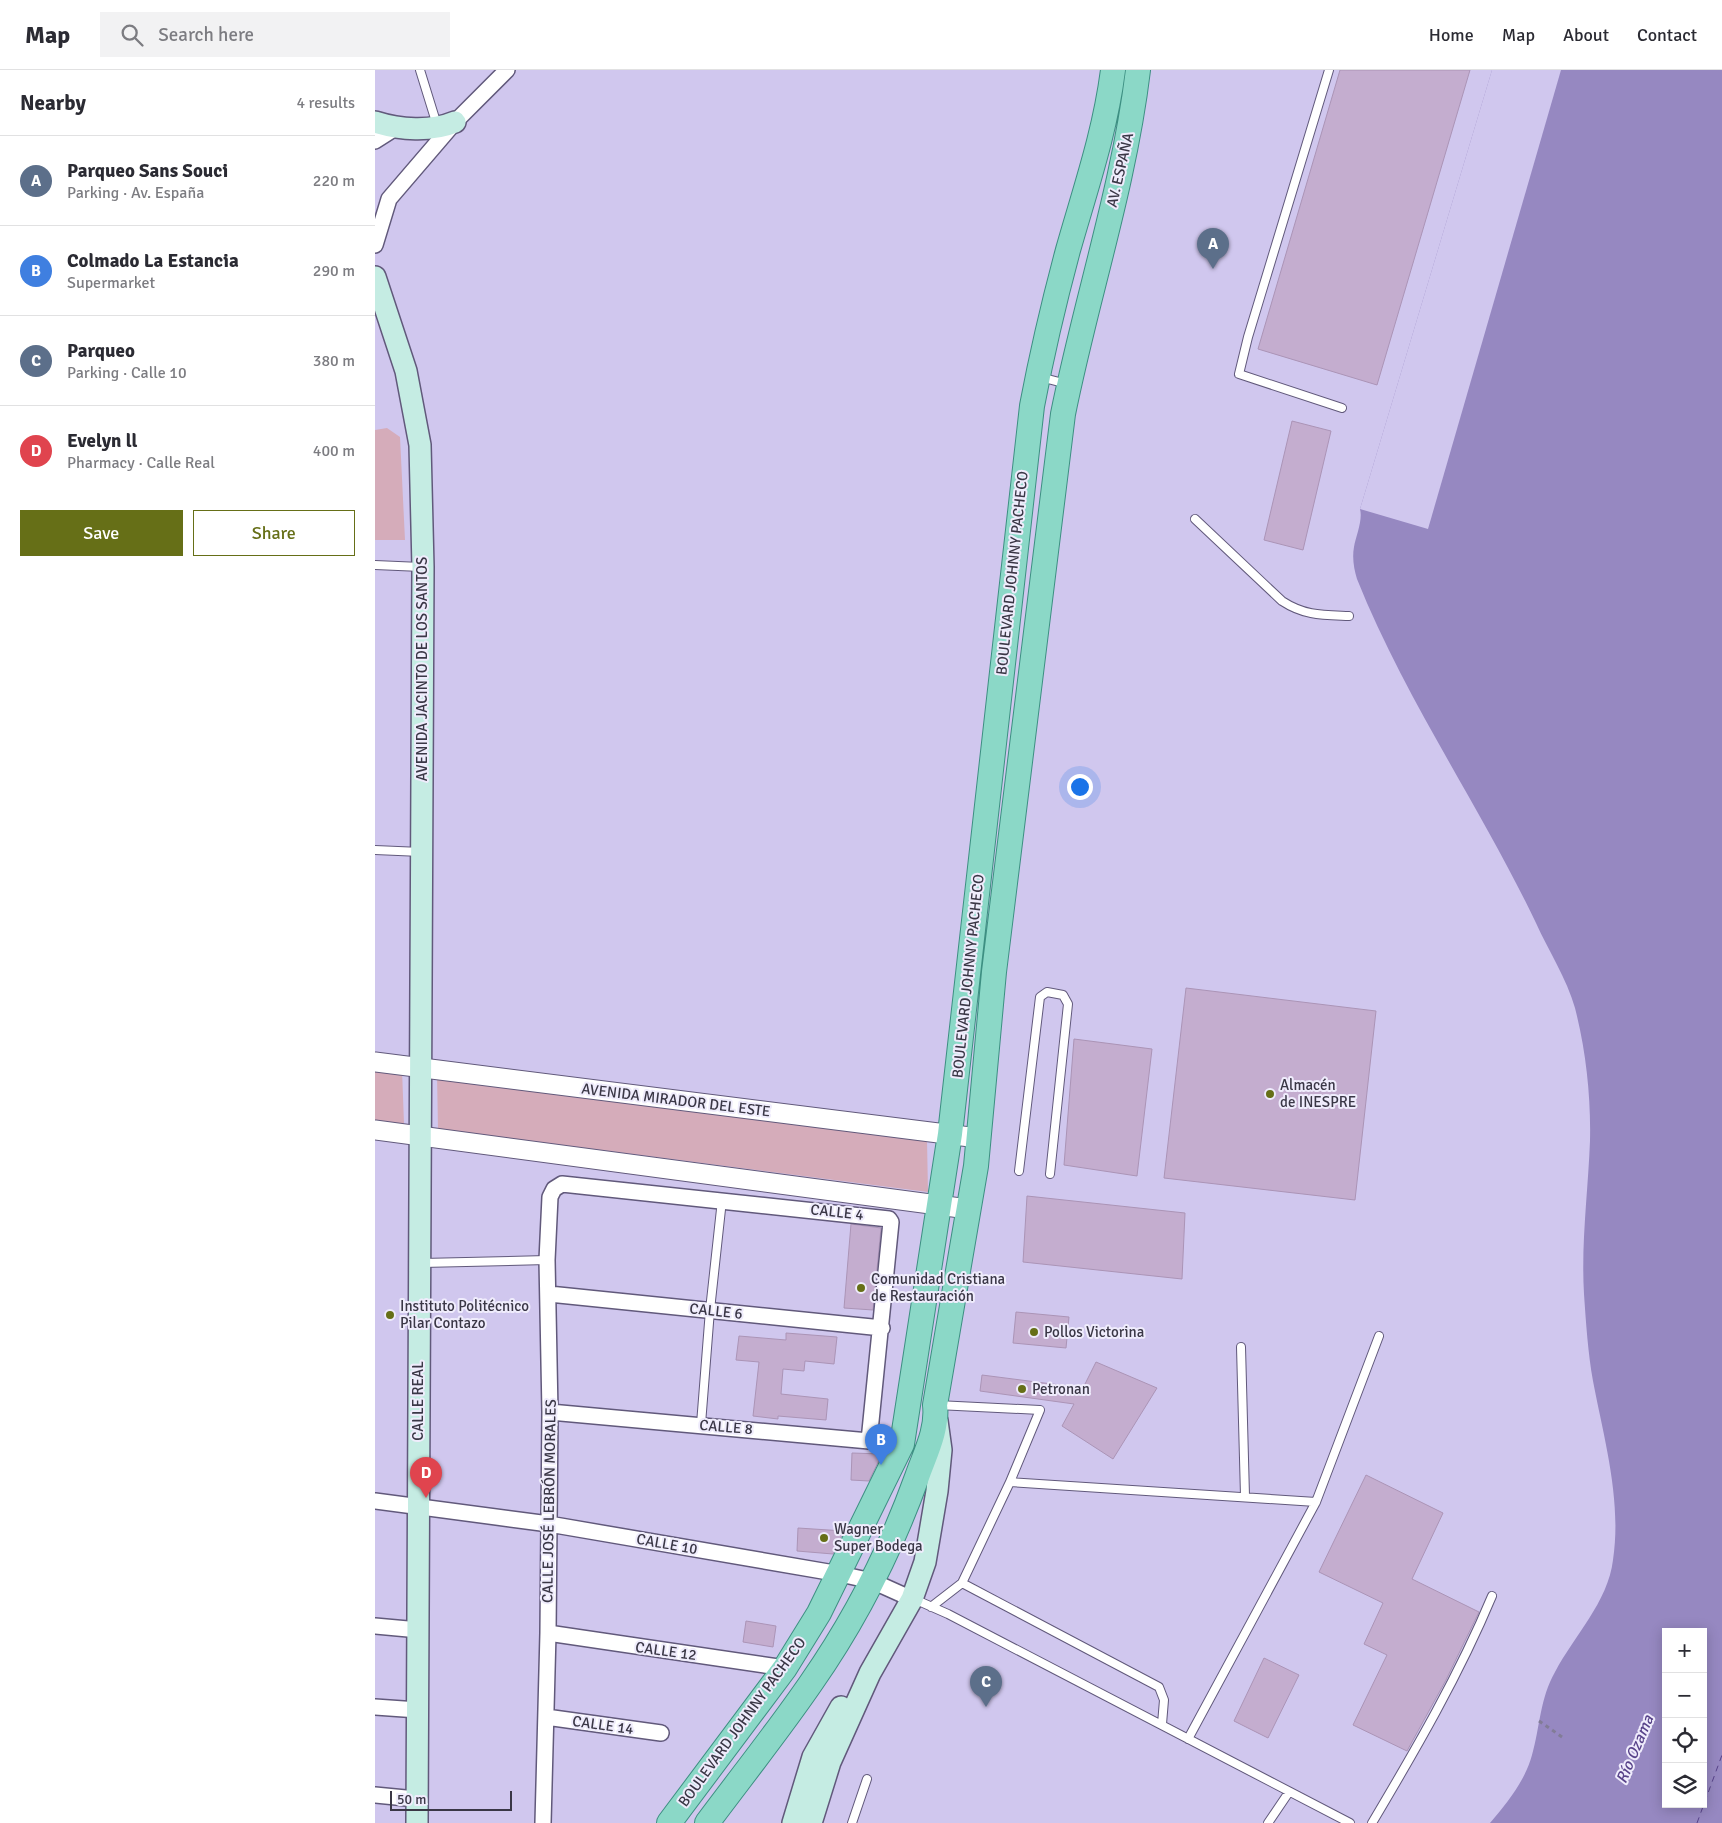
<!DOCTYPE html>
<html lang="en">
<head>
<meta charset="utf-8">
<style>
  body { margin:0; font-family:Signika,sans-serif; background:#f2f2f3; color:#2b2b33 }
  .controls { position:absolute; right:15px; bottom:15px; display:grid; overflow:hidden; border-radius:0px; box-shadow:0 2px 12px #0003 }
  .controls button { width:45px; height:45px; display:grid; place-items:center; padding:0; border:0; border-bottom:1px solid #e1e1e2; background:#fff; color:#2b2b33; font:25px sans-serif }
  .scale { position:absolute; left:15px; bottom:12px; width:122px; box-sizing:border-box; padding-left:5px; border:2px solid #3a3746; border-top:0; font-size:14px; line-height:18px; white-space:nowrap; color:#3a3746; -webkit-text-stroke:4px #efecfc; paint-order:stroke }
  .you { position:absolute; left:704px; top:716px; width:18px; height:18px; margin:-12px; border:4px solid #fff; border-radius:50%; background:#1a73e8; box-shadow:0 0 0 8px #1a73e833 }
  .badge { display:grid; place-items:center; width:32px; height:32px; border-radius:50%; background:#666f17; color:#fff; font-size:16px; font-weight:700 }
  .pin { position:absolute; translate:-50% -41px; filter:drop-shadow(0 1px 2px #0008) }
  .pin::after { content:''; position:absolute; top:26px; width:18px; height:15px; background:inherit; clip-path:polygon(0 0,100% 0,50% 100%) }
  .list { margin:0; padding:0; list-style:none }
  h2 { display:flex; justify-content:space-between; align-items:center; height:65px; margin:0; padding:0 20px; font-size:21px }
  h2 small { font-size:16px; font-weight:400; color:#7c7c81 }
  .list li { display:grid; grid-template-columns:32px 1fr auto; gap:15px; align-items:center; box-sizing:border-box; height:90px; padding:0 20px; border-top:1px solid #e1e1e2 }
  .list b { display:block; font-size:19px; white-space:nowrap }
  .list p { margin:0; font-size:16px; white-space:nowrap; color:#7c7c81 }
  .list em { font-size:16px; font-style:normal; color:#7c7c81 }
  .actions { display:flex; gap:10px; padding:15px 20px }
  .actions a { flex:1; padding:11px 0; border:1px solid #666f17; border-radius:0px; text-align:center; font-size:18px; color:#666f17 }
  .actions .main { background:#666f17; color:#fff }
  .icon { flex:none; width:28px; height:28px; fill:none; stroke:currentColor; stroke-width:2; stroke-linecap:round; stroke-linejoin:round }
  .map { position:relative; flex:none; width:1347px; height:1753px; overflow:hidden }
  header { display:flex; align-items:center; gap:30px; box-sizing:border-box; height:70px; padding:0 25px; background:#fff; border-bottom:1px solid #e1e1e2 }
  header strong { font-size:24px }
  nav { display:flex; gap:28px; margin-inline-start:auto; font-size:18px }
  .search { width:350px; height:45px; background:#f2f2f3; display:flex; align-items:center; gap:12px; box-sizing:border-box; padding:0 18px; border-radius:0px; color:#7c7c81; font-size:19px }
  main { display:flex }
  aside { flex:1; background:#fff }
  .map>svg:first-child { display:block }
  .green { fill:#d5acba }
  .water { fill:#9688c1; fill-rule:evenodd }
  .pier { fill:#d0c7ee }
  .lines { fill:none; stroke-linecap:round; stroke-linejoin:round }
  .ferry { stroke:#58438a; stroke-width:1; stroke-dasharray:6 5; stroke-linecap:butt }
  .building { fill:#c4adcf; stroke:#ab94b6 }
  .service-casing { stroke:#61597b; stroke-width:10 }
  .minor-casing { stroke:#61597b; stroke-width:18 }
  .tertiary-casing { stroke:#61597b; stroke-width:21 }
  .secondary-casing { stroke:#61597b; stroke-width:24 }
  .primary-casing { stroke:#3d8f82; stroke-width:26 }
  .path { stroke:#827c97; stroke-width:3; stroke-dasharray:4 4; stroke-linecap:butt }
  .service { stroke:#fff; stroke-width:8 }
  .minor { stroke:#fff; stroke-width:15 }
  .tertiary { stroke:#fff; stroke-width:19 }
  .secondary { stroke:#c5ece3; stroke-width:21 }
  .primary { stroke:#8bd8c7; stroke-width:24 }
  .poi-dot { fill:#666f17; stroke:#efecfc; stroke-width:2 }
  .labels { text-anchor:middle; stroke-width:4; stroke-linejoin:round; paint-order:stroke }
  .street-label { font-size:15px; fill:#3a3746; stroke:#efecfc }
  .poi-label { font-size:15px; fill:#3a3746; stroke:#efecfc; text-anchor:start }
  .water-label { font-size:16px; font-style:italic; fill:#58438a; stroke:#efecfc }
</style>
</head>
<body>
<header>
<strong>Map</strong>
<div class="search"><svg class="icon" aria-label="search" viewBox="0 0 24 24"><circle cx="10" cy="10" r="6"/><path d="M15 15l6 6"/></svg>Search here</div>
<nav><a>Home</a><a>Map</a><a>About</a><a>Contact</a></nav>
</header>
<main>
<aside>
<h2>Nearby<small>4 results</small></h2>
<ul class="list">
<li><span class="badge" style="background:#5c6f8a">A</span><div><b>Parqueo Sans Souci</b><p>Parking · Av. España</p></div><em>220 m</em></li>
<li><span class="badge" style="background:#3f7fe0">B</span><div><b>Colmado La Estancia</b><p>Supermarket</p></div><em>290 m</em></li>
<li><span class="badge" style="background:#5c6f8a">C</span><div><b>Parqueo</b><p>Parking · Calle 10</p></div><em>380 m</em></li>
<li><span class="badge" style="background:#e0444e">D</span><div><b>Evelyn ll</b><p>Pharmacy · Calle Real</p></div><em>400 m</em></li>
</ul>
<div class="actions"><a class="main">Save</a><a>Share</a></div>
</aside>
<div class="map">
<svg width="1347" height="1753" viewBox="0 0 1347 1753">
  <rect width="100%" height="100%" fill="#d0c7ee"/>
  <!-- green -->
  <path class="green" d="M12,358L25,367L30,470H0V360Z
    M0,997L27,999L29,1054L0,1050Z
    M62,1004L552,1070L553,1122L63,1059Z"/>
  <!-- water -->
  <path class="water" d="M1117,0H1347V1753H1115C1132,1733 1150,1711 1157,1685C1165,1657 1165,1628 1180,1602C1199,1566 1233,1532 1238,1490C1247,1430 1229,1369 1218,1311C1213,1283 1211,1253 1209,1224C1206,1173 1213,1122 1215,1071C1216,1027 1211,981 1200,938C1192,909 1173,880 1161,853C1105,736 1030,629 982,509C979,499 977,488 979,477C981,466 988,450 985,439ZM1291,1562H1328V1734H1291Z"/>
  <!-- pier -->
  <path class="pier" d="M1117,0H1186L1053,459L985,439Z"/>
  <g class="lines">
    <!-- ferry -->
    <path class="ferry" d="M1322,1753L1347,1685"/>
  </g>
  <!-- building -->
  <path class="building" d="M965,0H1095L1002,315L883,279Z
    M917,351L956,361L928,480L889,470Z
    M811,918L1001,941L980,1130L789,1108Z
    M699,969L777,979L762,1106L689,1095Z
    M652,1126L810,1143L807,1209L648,1192Z
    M476,1154L506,1158L498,1240L469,1238Z
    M641,1242L694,1247L691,1278L638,1273Z
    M411,1263L462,1267L459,1294L430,1291L429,1301L408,1299L406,1324L453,1329L451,1350L403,1346V1349L378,1346L384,1292L361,1290L364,1266L411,1270Z
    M721,1292L782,1318L738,1389L687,1356L699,1334L605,1321L607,1305L708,1318Z
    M477,1383L507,1384L494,1411L476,1410Z
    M991,1405L1068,1443L1037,1509L1104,1542L1071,1610L1032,1681L978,1655L1012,1585L989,1574L1008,1533L944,1502Z
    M423,1458L469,1461L458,1484L422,1481Z
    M371,1551L401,1556L398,1577L368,1572Z
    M889,1588L924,1605L893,1668L859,1651Z"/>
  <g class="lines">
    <defs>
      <path id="service" d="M45,0L62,55
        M954,0L873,267L864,304L967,338
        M665,307L692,314
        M820,449L907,531C930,546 948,545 974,546
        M0,495L46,497
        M0,780L46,782
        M644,1101L665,927L672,922L688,925L693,934L675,1104
        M47,1193L172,1190
        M866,1277L870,1426
        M562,1335L665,1340L635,1412
        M326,1354L335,1240L347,1130
        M587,1513L784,1617L789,1630L787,1654
        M539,1529L573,1544L975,1753
        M556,1537L587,1513L635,1412L941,1432
        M813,1669L941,1432L1004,1266
        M477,1753L492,1709
        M893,1753L914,1722
        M997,1753C1041,1679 1084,1605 1117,1526"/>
      <path id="minor" d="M0,71L22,57
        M0,175L14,129L80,52L132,0
        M174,1224L507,1258
        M175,1342L527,1374
        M0,1431L174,1454L465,1504L497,1511L537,1529
        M0,1556L44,1560
        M173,1563L410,1598
        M0,1637L43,1640
        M171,1647L286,1663
        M0,1725L41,1729
        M168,1753L173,1563L175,1342L172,1190L175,1127L179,1119L187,1114L514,1149L516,1152L494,1371"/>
      <path id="tertiary" d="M0,992L603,1068
        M0,1060L593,1139"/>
      <path id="secondary" d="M0,52C25,60 56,62 80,52
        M0,207L31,301L45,375L48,497L42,1753
        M418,1753L438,1687L466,1637
        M436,1753L455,1692L495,1603L537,1529L550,1492L562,1421L566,1380L562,1351"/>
      <path id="primary" d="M294,1753L410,1598L444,1543L527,1374L575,1064L657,336C667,283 679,232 693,180C710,120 730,63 738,0
        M332,1753C367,1706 403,1661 436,1613C480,1550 516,1479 542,1407C550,1384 563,1360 560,1335L601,1096L619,902L688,344C711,229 749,117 763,0"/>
    </defs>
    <!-- service casing -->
    <use href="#service" class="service-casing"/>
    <!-- minor casing -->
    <use href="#minor" class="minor-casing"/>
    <!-- tertiary casing -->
    <use href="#tertiary" class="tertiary-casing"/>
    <!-- secondary casing -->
    <use href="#secondary" class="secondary-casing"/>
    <!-- primary casing -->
    <use href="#primary" class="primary-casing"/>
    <!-- path -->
    <path class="path" d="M1164,1651L1190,1669"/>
    <!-- service -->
    <use href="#service" class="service"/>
    <!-- minor -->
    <use href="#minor" class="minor"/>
    <!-- tertiary -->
    <use href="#tertiary" class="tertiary"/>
    <!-- secondary -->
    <use href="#secondary" class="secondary"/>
    <!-- primary -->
    <use href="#primary" class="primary"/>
  </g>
  <!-- markers -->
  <g class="poi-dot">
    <circle cx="895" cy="1024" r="5"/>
    <circle cx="486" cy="1218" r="5"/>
    <circle cx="15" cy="1245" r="5"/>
    <circle cx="659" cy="1262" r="5"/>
    <circle cx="647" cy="1319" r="5"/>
    <circle cx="449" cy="1468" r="5"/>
  </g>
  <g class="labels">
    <!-- street labels -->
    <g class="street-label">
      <text transform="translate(745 100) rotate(-77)" y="5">AV. ESPAÑA</text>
      <text transform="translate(637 503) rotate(-84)" y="5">BOULEVARD JOHNNY PACHECO</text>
      <text transform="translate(47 599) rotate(-90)" y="5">AVENIDA JACINTO DE LOS SANTOS</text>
      <text transform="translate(593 906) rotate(-84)" y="5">BOULEVARD JOHNNY PACHECO</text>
      <text transform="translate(301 1030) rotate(7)" y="5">AVENIDA MIRADOR DEL ESTE</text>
      <text transform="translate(462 1142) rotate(6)" y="5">CALLE 4</text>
      <text transform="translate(341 1241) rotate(6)" y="5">CALLE 6</text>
      <text transform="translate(43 1331) rotate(-90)" y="5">CALLE REAL</text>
      <text transform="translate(351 1357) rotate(5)" y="5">CALLE 8</text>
      <text transform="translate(174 1431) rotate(-89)" y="5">CALLE JOSÉ LEBRÓN MORALES</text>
      <text transform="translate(292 1474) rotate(10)" y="5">CALLE 10</text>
      <text transform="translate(291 1581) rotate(8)" y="5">CALLE 12</text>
      <text transform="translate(367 1652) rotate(-54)" y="5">BOULEVARD JOHNNY PACHECO</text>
      <text transform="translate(228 1655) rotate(8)" y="5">CALLE 14</text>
    </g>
    <!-- poi labels -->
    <g class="poi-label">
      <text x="905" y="1020">Almacén<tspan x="905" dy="17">de INESPRE</tspan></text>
      <text x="496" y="1214">Comunidad Cristiana<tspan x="496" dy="17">de Restauración</tspan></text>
      <text x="25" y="1241">Instituto Politécnico<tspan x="25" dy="17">Pilar Contazo</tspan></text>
      <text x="669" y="1267">Pollos Victorina</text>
      <text x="657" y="1324">Petronan</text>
      <text x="459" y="1464">Wagner<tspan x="459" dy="17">Super Bodega</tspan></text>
    </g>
    <!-- water labels -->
    <g class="water-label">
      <text transform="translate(1259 1679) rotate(-67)" y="6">Río Ozama</text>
    </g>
  </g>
</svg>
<div class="controls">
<button>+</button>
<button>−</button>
<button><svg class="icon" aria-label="locate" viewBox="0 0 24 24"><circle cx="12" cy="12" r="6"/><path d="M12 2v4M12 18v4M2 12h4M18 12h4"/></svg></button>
<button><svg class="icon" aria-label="layers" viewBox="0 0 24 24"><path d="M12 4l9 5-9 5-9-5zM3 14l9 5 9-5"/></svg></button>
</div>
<div class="scale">50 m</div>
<div class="you"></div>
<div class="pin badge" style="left:838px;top:199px;background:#5c6f8a">A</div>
<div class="pin badge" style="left:506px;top:1395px;background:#3f7fe0">B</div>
<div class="pin badge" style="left:611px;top:1637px;background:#5c6f8a">C</div>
<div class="pin badge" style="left:51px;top:1428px;background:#e0444e">D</div>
</div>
</main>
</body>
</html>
